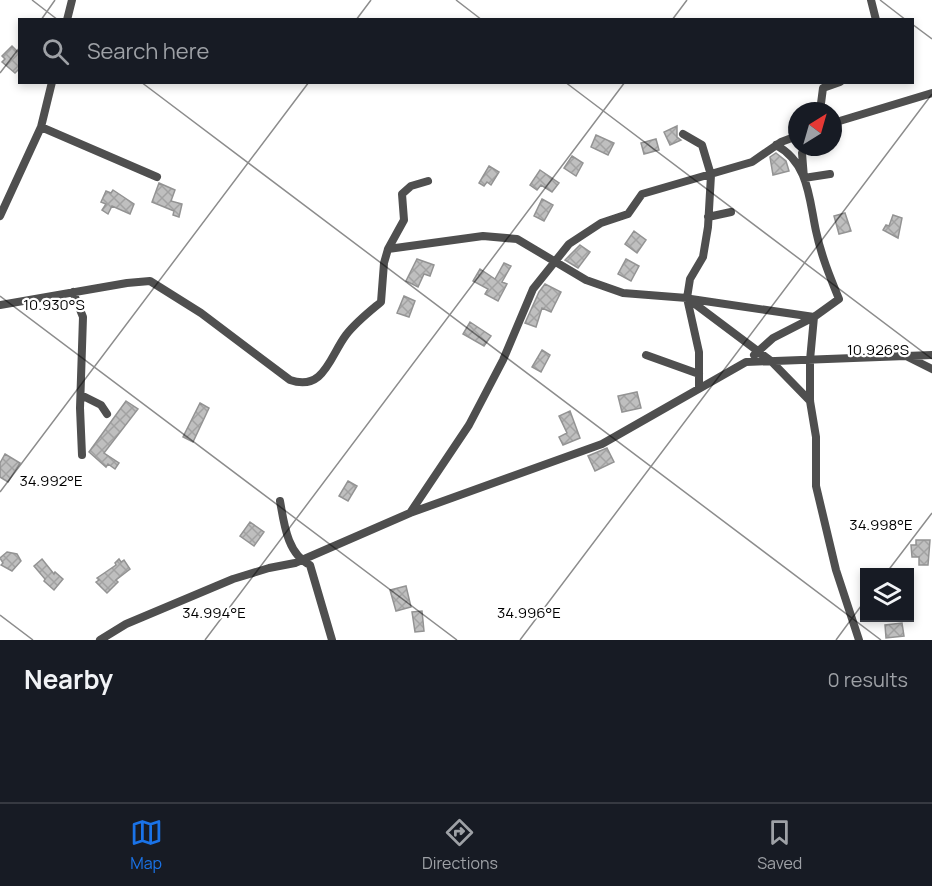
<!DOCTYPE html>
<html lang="en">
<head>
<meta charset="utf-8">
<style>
  body { margin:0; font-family:Manrope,sans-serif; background:#242831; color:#f1f3f6 }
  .controls { position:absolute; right:18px; bottom:18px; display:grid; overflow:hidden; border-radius:0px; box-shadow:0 3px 9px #0003 }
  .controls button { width:54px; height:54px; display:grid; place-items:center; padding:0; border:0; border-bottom:2px solid #363941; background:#171b24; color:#f1f3f6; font:30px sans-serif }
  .compass { position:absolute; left:788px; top:102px; width:54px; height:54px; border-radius:50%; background:#171b24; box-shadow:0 3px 9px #0003; rotate:37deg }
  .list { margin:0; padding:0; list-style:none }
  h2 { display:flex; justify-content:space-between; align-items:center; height:78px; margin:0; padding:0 24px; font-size:26px }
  h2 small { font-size:20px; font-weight:400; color:#9ea1a6 }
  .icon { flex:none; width:33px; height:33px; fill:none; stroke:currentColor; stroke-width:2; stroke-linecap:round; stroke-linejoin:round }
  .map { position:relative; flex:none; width:932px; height:640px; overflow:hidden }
  .search { position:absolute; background:#171b24; box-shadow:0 3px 9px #0003; left:18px; right:18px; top:18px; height:66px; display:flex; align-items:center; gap:15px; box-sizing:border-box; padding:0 21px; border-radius:0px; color:#9ea1a6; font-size:22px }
  .sheet { height:162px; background:#171b24 }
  nav { display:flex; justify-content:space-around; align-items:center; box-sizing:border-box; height:84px; border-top:2px solid #363941; background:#171b24; font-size:16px; color:#9ea1a6 }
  nav a { display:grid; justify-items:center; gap:3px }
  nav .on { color:#1a73e8 }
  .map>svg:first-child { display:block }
  .building { fill:url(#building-cross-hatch); stroke:#939393; stroke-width:1.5 }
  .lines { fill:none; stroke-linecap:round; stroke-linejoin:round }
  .minor { stroke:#4f4f4f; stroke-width:8 }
  .ticks { fill:none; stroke:#000; stroke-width:1.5; stroke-opacity:0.45 }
  .ticks-label { font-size:15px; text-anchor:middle; fill:#000; stroke:#fff; stroke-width:4.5; stroke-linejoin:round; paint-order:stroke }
</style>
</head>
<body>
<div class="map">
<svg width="932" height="640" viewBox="0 0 932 640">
  <defs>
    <pattern id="building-cross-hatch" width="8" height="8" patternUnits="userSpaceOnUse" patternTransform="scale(1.5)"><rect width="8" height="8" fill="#bfbfbf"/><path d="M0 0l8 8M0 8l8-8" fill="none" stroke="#a2a2a2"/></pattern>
  </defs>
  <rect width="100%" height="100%" fill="#fff"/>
  <!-- building -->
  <path class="building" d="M12,46L20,54V68L15,73L2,62L5,59L2,56Z
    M677,126V137L681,140L670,145L664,132Z
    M596,135L614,143L608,155L591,147Z
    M656,139L659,150L644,154L641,143Z
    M776,153L786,161L789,171L773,175L770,157Z
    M572,156L583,163L576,176L564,168Z
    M489,166L499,172L491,185L487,182L484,186L479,183Z
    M540,170L559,183L552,192L541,185L537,190L530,185Z
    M159,183L175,190L171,201L182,204L179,217L173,215L174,211L152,202Z
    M113,190L134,204L130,214L112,206L108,214L102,210L106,204L101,202L106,191L111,193Z
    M542,199L553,205L544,221L534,216Z
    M845,213L851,231L839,234L834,216Z
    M893,215L902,218L898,238L883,230L886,225L889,226Z
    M634,231L646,240L637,253L625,244Z
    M580,245L590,252L578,268L565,260Z
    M417,259L434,265L430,276L424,274L418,287L406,281Z
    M626,259L639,266L631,281L618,274Z
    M504,263L511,266L502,282L507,284L498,301L485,294L488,289L473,281L480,269L495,279Z
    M545,284L561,292L551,312L542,308L536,327L525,323L539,292Z
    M404,296L415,301L409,317L397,313Z
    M470,322L491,336L484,346L463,334Z
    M542,350L550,355L541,372L532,367Z
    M637,392L641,408L622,412L618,396Z
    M126,401L138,409L104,453L119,463L115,469L108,464L106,467L89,452Z
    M200,403L209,408L193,442L183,437Z
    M570,411L580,438L563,445L559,437L567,433L559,416Z
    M607,448L614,462L595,471L588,456Z
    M5,454L20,463L8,482L0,477V463Z
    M348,481L357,486L348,501L339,496Z
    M250,522L264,532L254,546L240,536Z
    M916,540H930L928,565H919V557H912L911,545H916Z
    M7,552L17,554L21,561L12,571L1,565L3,563L0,558Z
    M42,559L54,574L55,572L63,579L54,590L44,581L45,579L34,566Z
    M119,559L121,562L124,560L130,569L116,580L118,582L107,593L96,582L99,580L97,578L116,565L115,563Z
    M406,586L411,607L396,611L390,590Z
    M422,611L424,631L415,632L412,612Z
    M902,623L904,636L886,638L885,625Z"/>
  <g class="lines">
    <!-- minor -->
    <path class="minor" d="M871,0L876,20
      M67,20L72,0
      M820,111L823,88L840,82
      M833,123L932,93
      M41,127L157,177
      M683,134L702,145L711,175L708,227L703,257L690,279L687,298L699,352V388
      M776,145C809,163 809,199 816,231C821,255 830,277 839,299L814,317L810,360V401L816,437V486L836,570L859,640
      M805,147L802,153L804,178L830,174
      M0,216L41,127L52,82
      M708,217L731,212
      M388,249L404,220L402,194L411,186L428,181
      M73,292L83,317L80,408L82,455
      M691,299L814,317
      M0,305L127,283L150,281L201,313L290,380C324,392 330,356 346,335C356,322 369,312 381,302L384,263L388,249L483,236L517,239L586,280L623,293L687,298L771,361L810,401
      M646,355L699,374
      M754,355L773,338L814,317
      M908,357L932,369
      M81,395L101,405L107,414
      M280,501C284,523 287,554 310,565L332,640
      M410,513L469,425L503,360L533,289L569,244L601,223L628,214L642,194L752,162L781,142L797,136
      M100,640L126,624L233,579L269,568L295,563L410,513L602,444L746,362L932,355"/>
  </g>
  <!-- ticks -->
  <path class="ticks" d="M32,0L58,20M456,0L482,20M880,0L906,20M41,20L55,0M356,20L371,0M672,20L687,0M912,24L932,39M0,73L20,47M141,82L881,640M565,82L932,359M0,296L457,640M0,492L309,82M887,572L932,513M0,615L33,640M205,640L625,82M520,640L932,94M836,640L864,602"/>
  <g class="ticks-label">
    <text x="54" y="310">10.930°S</text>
    <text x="878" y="355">10.926°S</text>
    <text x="51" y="486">34.992°E</text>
    <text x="881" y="530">34.998°E</text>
    <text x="214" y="618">34.994°E</text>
    <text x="529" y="618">34.996°E</text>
  </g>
</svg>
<div class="controls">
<button><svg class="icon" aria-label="layers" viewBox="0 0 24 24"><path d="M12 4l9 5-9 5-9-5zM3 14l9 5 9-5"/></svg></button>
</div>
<svg class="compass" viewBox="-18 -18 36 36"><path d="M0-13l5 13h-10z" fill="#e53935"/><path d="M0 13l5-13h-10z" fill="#9ea1a6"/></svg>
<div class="search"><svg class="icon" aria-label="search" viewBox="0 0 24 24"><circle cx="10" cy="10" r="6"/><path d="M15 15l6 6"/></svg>Search here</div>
</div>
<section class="sheet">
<h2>Nearby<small>0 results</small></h2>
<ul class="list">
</ul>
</section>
<nav>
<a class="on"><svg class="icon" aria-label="map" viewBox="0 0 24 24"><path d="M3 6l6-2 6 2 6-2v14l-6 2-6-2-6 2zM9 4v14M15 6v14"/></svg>Map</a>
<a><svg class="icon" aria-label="directions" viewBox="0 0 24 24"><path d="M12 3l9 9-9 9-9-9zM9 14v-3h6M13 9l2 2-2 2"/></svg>Directions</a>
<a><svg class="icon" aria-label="saved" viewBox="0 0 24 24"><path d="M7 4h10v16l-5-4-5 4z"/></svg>Saved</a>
</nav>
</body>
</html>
